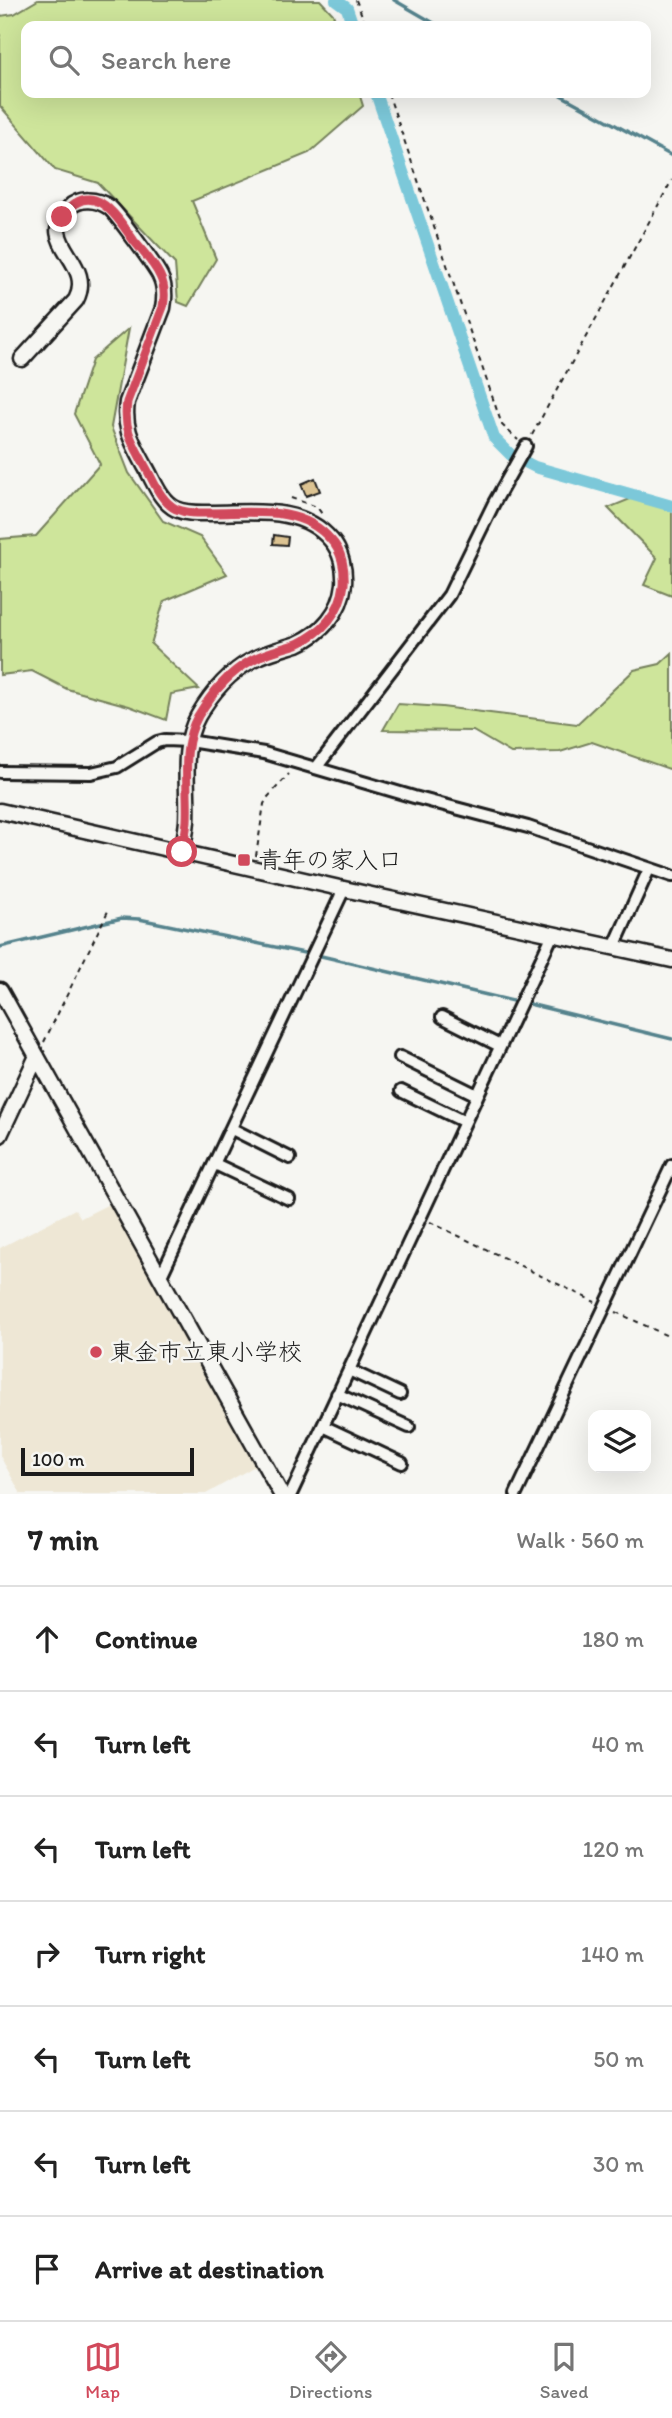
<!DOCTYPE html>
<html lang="en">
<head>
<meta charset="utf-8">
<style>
  body { margin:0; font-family:Itim,"Klee One",sans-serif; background:#f2f2f2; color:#222 }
  .controls { position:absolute; right:21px; bottom:21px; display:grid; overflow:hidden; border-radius:14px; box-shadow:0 7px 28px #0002 }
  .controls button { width:63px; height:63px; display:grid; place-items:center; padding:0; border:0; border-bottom:2px solid #e0e0e0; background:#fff; color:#222; font:35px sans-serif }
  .scale { position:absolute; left:21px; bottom:18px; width:173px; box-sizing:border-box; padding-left:7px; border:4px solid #1c1c1c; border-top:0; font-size:19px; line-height:24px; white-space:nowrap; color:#1c1c1c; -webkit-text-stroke:5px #f6f6f2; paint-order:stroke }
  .stop { position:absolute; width:21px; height:21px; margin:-16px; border:5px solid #d1495b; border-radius:50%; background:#fff }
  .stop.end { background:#d1495b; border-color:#fff; box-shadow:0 2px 7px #0008 }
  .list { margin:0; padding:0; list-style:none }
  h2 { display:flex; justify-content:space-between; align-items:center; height:91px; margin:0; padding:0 28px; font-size:30px }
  h2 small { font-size:23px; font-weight:400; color:#767676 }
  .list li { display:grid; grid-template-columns:46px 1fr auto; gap:21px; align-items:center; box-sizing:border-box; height:105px; padding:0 28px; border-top:2px solid #e0e0e0 }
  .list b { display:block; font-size:26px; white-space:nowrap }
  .list em { font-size:23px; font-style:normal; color:#767676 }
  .icon { flex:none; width:38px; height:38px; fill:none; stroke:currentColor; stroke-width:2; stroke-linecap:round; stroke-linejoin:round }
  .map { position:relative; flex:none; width:672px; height:1494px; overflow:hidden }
  .search { position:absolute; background:#fff; box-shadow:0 7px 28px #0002; left:21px; right:21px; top:21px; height:77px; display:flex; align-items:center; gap:18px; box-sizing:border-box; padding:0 24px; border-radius:14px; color:#767676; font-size:26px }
  .sheet { height:826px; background:#fff }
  nav { display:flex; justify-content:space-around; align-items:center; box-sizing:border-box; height:98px; border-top:2px solid #e0e0e0; background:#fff; font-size:19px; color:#767676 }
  nav a { display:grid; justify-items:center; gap:4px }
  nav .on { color:#d1495b }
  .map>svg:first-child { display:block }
  .built { fill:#eee7d5 }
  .green { fill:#cee59b; stroke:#75805c; stroke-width:2 }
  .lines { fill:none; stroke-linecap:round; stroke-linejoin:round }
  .stream { stroke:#55838d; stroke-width:3.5 }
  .canal { stroke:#7bc8d9; stroke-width:12 }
  .building { fill:#dcc392; stroke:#1c1c1c; stroke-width:2 }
  .street-casing { stroke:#1c1c1c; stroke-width:16 }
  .secondary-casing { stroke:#1c1c1c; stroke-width:19 }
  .path { stroke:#1c1c1c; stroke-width:2; stroke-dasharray:5 5; stroke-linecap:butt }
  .street { stroke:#f6f6f2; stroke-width:10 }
  .secondary { stroke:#f6f6f2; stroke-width:14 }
  .route { stroke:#d1495b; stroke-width:9 }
  .poi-dot { fill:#d1495b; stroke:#f6f6f2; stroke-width:2.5 }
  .labels { text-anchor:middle; stroke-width:5; stroke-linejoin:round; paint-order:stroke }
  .poi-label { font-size:24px; fill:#1c1c1c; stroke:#f6f6f2; text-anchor:start }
</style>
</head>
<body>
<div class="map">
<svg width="672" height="1494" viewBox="0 0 672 1494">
  <rect width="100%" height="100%" fill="#f6f6f2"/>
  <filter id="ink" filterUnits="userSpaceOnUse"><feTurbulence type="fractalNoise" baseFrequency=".0143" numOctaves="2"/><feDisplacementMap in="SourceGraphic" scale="14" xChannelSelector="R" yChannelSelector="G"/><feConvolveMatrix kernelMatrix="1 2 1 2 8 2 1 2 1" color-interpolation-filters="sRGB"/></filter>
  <g filter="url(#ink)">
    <!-- built -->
    <path class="built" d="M109,1204L255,1466L206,1494H21L0,1456V1248L75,1209L81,1218Z"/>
    <!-- green -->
    <path class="green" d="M38,0H320L333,14L337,26H26V93H359L363,106L309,153L192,201L216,259L188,306L178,302L175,264L98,183L55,170L0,106V16L14,14Z
      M129,328L111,427L129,473L163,521L200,537L227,574L164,601L151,644L199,689L171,694L166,720L129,706L67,689L32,671L0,675V539L36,536L100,464L74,414L92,360Z
      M635,497L672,509V596L644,585L657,558L608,508Z
      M672,653V767L669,769L592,742L560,752L511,753L473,731L383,730L398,704L442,707L577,724L634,670L660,664Z"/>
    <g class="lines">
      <!-- stream -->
      <path class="stream" d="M394,0L439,26
        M557,93L672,156
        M0,947L122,918L139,919L309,954
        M317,955L517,1002
        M525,1003L672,1039"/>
      <!-- canal -->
      <path class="canal" d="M336,0L347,8L353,26
        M376,93L494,438L511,455L535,467L672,506"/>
    </g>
    <!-- building -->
    <path class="building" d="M315,478L320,491L306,496L301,484Z
      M274,535L288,537L287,545L273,544Z"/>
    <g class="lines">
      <defs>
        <path id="street" d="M316,768L449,595L494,503L526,446
          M0,772L91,773L117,767L157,742L165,740L189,741L264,753L414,797L528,827L672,876
          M614,947L649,869
          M442,1017L500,1046
          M400,1057L477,1095
          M401,1091L465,1122
          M232,1129L290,1158
          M215,1164L289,1199
          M160,1278L344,889
          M349,1370L400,1394
          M337,1394L409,1427
          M323,1426L402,1463
          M291,1494L553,934
          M516,1494L672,1165"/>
        <path id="secondary" d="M22,359L76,300C96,261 34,243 69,208C79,197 97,199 109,207C115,211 156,267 160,276C165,286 165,297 163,308L127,402C123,429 133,443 145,466C154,481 160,501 176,509C187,514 200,513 212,513C253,513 302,505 331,540C341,551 345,569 344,584C341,612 322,633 297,644C282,649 266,652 252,660C228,673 212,692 198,716C180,748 189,786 187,821C186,831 184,842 182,852
          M0,811L344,889L672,960
          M0,990L281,1494
          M0,1135L37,1056"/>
      </defs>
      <!-- street casing -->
      <use href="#street" class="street-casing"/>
      <!-- secondary casing -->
      <use href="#secondary" class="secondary-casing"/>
      <!-- path -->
      <path class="path" d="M356,0L366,26
        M388,93L502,425L518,440
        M532,435L672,180
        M291,498L317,507L324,517
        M256,856L264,804L267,798L289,774
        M44,1042L108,911
        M430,1222L595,1302
        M616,1312L672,1338"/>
      <!-- street -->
      <use href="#street" class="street"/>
      <!-- secondary -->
      <use href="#secondary" class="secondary"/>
    </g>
  </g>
  <g class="lines" filter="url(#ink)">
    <!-- route -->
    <path class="route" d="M62,217C92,176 116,215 134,241C143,252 154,263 160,276C165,286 165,297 163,307L127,402C123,430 133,443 145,466C154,481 160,501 176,509C187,514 200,513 212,513C253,513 302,505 331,540C342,551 345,569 344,584C341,612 322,633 297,644C282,649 266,652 252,660C228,673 212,693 198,716C180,748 189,786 187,821C186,831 184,842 182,852"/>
  </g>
  <!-- markers -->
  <g class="poi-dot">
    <rect x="237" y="853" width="14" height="14" rx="3.5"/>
    <circle cx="96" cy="1352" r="7"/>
  </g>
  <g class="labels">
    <!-- poi labels -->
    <g class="poi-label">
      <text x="258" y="868">青年の家入口</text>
      <text x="110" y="1360">東金市立東小学校</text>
    </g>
  </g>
</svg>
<div class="controls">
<button><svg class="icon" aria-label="layers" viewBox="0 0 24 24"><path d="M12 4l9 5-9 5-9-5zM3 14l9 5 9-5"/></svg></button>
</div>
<div class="scale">100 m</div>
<div class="stop" style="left:182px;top:852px"></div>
<div class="stop end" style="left:62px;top:217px"></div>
<div class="search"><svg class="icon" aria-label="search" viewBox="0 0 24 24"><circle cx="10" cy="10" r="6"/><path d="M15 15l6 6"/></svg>Search here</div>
</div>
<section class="sheet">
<h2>7 min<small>Walk · 560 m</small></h2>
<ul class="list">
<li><svg class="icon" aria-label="ahead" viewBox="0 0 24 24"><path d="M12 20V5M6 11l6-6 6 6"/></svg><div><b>Continue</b></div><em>180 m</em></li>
<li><svg class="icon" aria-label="left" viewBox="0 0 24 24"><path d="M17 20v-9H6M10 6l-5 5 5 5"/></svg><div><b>Turn left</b></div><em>40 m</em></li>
<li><svg class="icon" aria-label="left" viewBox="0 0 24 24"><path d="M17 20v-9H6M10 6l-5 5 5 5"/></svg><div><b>Turn left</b></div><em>120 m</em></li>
<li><svg class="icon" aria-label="right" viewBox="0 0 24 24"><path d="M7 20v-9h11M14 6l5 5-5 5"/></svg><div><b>Turn right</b></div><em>140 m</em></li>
<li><svg class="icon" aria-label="left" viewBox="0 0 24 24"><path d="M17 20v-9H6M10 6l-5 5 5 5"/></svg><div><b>Turn left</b></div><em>50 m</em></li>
<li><svg class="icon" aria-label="left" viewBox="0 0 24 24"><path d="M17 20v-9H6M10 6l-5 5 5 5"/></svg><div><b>Turn left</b></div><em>30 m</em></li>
<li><svg class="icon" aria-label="arrive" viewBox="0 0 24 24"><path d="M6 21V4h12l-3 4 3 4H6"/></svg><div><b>Arrive at destination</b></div></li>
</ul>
</section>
<nav>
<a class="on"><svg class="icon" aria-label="map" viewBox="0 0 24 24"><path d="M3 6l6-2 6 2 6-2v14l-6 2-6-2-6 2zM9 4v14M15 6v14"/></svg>Map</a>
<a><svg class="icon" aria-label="directions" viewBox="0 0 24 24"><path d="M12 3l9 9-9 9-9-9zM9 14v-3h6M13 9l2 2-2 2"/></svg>Directions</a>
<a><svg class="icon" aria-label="saved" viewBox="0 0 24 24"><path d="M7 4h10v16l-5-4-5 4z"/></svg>Saved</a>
</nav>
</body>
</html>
